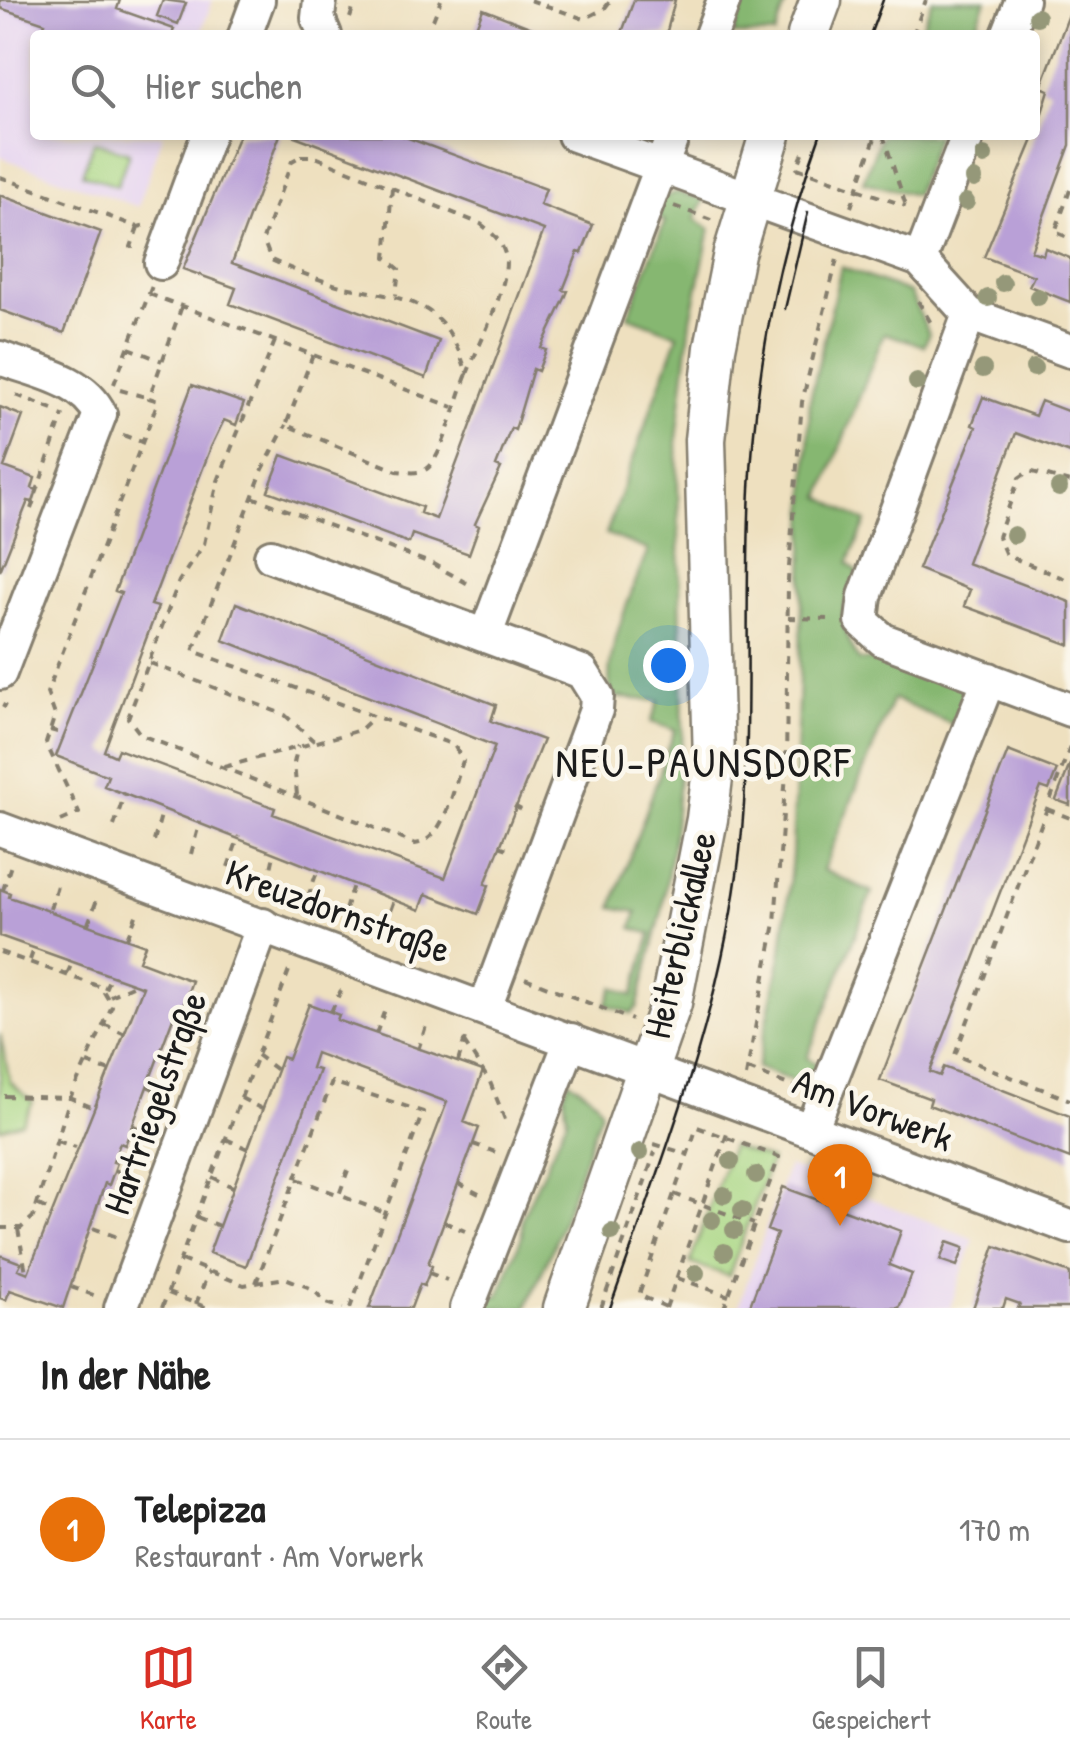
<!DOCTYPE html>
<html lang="de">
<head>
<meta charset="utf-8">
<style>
  body { margin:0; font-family:"Patrick Hand",sans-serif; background:#f2f2f2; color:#222 }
  .you { position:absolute; left:668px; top:665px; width:35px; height:35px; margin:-25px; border:8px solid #fff; border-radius:50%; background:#1a73e8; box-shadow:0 0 0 15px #1a73e833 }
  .badge { display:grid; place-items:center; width:65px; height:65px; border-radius:50%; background:#d93025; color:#fff; font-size:32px; font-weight:700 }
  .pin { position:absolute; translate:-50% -82px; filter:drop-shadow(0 2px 5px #0008) }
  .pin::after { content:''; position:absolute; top:52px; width:35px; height:30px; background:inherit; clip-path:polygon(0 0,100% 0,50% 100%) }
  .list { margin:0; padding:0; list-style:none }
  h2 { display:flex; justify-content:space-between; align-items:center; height:130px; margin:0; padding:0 40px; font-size:42px }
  h2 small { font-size:32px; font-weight:400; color:#767676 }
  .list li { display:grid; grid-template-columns:65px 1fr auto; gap:30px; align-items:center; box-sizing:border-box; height:180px; padding:0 40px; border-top:2px solid #e0e0e0 }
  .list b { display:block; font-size:38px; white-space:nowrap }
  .list p { margin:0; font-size:32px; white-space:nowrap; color:#767676 }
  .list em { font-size:32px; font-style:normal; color:#767676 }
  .icon { flex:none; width:55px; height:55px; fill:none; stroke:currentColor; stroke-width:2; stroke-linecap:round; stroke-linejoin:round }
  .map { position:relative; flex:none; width:1070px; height:1308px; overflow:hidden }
  .search { position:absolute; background:#fff; box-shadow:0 5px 15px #0003; left:30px; right:30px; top:30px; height:110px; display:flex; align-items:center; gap:25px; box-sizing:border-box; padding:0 35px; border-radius:10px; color:#767676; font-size:38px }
  .sheet { height:310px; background:#fff }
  nav { display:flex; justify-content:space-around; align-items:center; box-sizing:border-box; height:140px; border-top:2px solid #e0e0e0; background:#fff; font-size:28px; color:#767676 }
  nav a { display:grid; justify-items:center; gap:5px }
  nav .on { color:#d93025 }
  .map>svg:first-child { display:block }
  .built { fill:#e5d3f1 }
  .green { fill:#a8d683; stroke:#627950; stroke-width:2.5 }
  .forest { fill:#86b771; stroke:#516a46; stroke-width:2.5 }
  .building { fill:#b9a0d7 }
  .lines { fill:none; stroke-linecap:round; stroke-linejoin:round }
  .minor-casing { stroke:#857e6e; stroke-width:38 }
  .major-casing { stroke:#857e6e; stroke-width:45 }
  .path { stroke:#857e6e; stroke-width:4; stroke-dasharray:8 8; stroke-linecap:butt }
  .minor { stroke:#fff; stroke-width:32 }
  .major { stroke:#fff; stroke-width:40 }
  .tram { stroke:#1c1c1c; stroke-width:2.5 }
  .tree { fill:#959879 }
  .labels { text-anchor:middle; stroke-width:9; stroke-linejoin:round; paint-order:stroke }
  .street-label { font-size:38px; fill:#1c1c1c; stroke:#fbf7ec }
  .quarter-label { font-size:42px; letter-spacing:2.5px; fill:#1c1c1c; stroke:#fbf7ec }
</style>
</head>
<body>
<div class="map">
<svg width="1070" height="1308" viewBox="0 0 1070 1308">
  <rect width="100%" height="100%" fill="#fbf7ec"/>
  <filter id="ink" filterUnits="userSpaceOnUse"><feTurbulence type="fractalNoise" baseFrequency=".01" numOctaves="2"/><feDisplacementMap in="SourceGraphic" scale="20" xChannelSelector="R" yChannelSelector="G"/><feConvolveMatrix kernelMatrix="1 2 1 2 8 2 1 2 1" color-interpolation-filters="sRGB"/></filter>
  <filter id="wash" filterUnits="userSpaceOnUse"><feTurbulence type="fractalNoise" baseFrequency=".0048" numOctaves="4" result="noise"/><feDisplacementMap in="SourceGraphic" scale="40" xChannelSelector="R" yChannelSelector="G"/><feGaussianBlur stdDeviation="2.25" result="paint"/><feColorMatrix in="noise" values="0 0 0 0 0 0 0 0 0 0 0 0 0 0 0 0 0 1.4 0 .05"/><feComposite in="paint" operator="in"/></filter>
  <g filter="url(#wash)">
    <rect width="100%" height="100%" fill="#eee0bf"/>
    <!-- built -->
    <path class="built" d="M0,0H213L200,35H35V135H163L138,207L0,157Z
      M788,1166L974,1239L950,1308H738Z"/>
    <!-- green -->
    <path class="green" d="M94,141L129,153L117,186L82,174Z
      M0,1034L10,1082L33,1102L22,1122L0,1129Z
      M731,1146L771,1160L729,1276L690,1263Z"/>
    <!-- forest -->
    <path class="forest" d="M745,0H787L775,35H733Z
      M932,0H986L973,35H919Z
      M881,135H937L915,195L863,182Z
      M676,192L704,199L695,219L710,229L691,319L677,439L683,731L674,834L662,911L637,1008L631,1013L606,1005L614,987L633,996L651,934L632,928L637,912L612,907L675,730L651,722L659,701L613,697C597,668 636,582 648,550L606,534L678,335L628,316L665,221L652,215L664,197Z
      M841,267L910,293L929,334L924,346L884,333L821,497L866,522L848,563L858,572C841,611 835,621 859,660L914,661L960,681L964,698L956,726L893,699L823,870L872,892L807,1058L822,1067L815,1089L757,1068L782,951L792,857L810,400Z
      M569,1080L595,1099L601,1111L554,1245L526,1308H479L488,1298L499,1295L522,1236V1218L567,1119L564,1093Z"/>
    <g id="blocks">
      <!-- building -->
      <path class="building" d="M0,0H120L117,9L174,29L172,35H41L45,23L0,8Z
        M163,0L186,3L178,24L157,16Z
        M634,0H675L666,35H621Z
        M483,9L550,35H473Z
        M1070,12V145L1031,251L1043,255L1045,248L1070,258V302L1029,286L1034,276L984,257L1035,135L1049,90L1041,87Z
        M239,135H280L232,263L439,341L426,378L230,304L236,288L183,269Z
        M292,135H400L546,189L540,205L593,225L582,253L578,252L563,290L568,291L565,298L541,348L546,350L538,371L533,369L515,430L511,428L496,466L501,468L475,524L479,526L469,554L412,534L409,543L268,491L282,455L422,507L420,513L436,519L544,230Z
        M0,195L101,232L64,333L0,310Z
        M192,385L244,403L236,425L224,420L211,447L151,605L158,607L104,751L115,756L118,749L275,808L273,814L445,878L495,746L223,640L236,603L496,705L491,721L543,740L485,884L489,885L478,914L426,894L420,910L394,900L104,786L108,776L56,756L121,593L115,591Z
        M983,397L1035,416L1041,401L1070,412V453L1016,433L967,563L1070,602V645L964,606L970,590L918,569L976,427L972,425Z
        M0,407L23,416L4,467L35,478L32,488L37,490L33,502L28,501L0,571Z
        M1008,751L1057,770L1049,790L1041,787L930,1072L940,1076L944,1067L1070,1116V1159L929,1105L931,1099L880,1080Z
        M1070,764V805L1056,800Z
        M0,889L10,893L9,897L145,945L139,961L192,981L181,1011L176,1010L125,1145L120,1143L113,1162L117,1163L109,1185L105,1183L63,1308L10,1290L6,1300L0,1298V1255L21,1263L18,1269L28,1273L143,987L0,936Z
        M309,1004L339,1015L337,1020L483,1071L464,1122L479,1128L428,1264L432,1266L424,1286L420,1284L411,1308H369L447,1102L316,1053L311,1068L319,1070L246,1266L209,1253L282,1057L288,1059Z
        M783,1187L901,1231L889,1265L912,1274L899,1308H749L777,1234L767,1230Z
        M947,1242L964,1248L957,1266L940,1260Z
        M995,1246L1070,1273V1308H1018L1020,1304L1006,1299L1003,1308H973Z"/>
    </g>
  </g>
  <g filter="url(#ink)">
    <use href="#blocks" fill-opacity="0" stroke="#857e6e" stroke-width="2.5"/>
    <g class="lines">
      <defs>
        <path id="minor" d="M320,0L318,18L325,35
          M245,35L258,0
          M711,35L724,0
          M1008,35L1022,0
          M574,135L920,260L969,314L1070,351
          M920,260L968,135
          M161,263L208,135
          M969,314L865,596L862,621L883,640L1070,710
          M0,358C34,371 83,378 100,414L0,673
          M271,556L582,672L597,696L596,710L485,1008
          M486,634L673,135
          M0,829L1070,1227
          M811,1130L989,679
          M121,1308L263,925
          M467,1308L571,1040"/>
        <path id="major" d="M808,35L821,0
          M564,1308L671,1003L707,819L714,761L705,440L715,348L734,253L770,135"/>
      </defs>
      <!-- minor casing -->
      <use href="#minor" class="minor-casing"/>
      <!-- major casing -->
      <use href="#major" class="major-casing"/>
      <!-- path -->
      <path class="path" d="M530,0L584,19L604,9L611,0
        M350,18L356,0
        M427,35L441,0
        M913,35L926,0
        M883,135L906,206
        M803,153L797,168L906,206
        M301,156H313L481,224C492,233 501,240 505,254C512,282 478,346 467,374C444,299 413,301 345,287C320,281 294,270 271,260L263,239L292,161Z
        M0,177L138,227L146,225
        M392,188L386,258L399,269L396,295
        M1070,190L1055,232L1070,238
        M674,206L711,220
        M851,207L876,135
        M138,227L131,247L139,246
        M149,294L453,407
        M918,301L934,328
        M275,341L218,481L204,544L179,581L128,718L141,735L415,844C445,841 454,785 463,761L454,745L193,651L263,469L286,425
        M129,348L162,361
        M313,355L286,425L397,471C408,472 421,475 429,467C444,452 458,395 467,374
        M114,384L152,286
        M120,390L149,398
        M16,395L53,409
        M123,435L142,442
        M1070,482L1029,471L1019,478L998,537L1006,555L1070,581
        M252,497L433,564L470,585
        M31,509L63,414
        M788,618L833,619
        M150,663L285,715L315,742
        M3,708L5,704
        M50,730L64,734
        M1070,747L955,1055L1070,1100
        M224,767L343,735L360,730L374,717
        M297,795L294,763L298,745
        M514,806L527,813
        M1047,809L1070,818
        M61,821L79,813L46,743L55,715L47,693L158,401L149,398L182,306
        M114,826L125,793
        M154,841L163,808
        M499,846L513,851
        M191,854L200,821
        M228,867L239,836
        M268,882L274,855
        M3,890L11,865
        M308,897L317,872
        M50,909L58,882
        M345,910L353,885
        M88,924L98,897
        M385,925L394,900
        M127,938L138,911
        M0,952L101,987L112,1006L70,1098L0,1096
        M30,960L35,946
        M67,974L73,961
        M525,978L632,1020
        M105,989L111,975
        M110,996L136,984
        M183,1004L203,1012
        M331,1012L342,988
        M104,1024L125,1034
        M376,1034L387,1004
        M464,1042L490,1082L506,1122
        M161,1050L185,1061
        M418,1050L428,1020
        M257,1055L277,1070
        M458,1062L466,1035
        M87,1063L110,1071
        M748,1069L799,1089
        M746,1076L775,923L786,773L788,580L802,402L837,259
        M147,1086L171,1097
        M241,1098L262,1109
        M132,1125L156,1137
        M226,1139L248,1149
        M57,1141L76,1147
        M473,1144L495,1152
        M654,1144L687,1154
        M115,1170L140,1181
        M348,1170L339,1195L385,1213
        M212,1177L233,1187
        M297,1179L339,1195
        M458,1183L479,1194
        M674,1194L754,1224
        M39,1205L52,1212
        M197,1217L219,1226
        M444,1222L465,1231
        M0,1228H21L33,1217L70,1098L96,1109
        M93,1228L117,1237
        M18,1229L26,1272
        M181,1260L244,1285L285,1278L313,1289L326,1303L343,1308
        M429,1273L447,1280
        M677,1278L729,1296
        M256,1283L332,1082L423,1112L350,1308
        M71,1287L96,1296
        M168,1293L208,1308
        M196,1304L209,1271
        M666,1307L639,1295L697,1127L779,1157L724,1308
        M162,1308L290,968
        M601,1308L655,1152
        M666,1308L729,1128"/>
      <!-- minor -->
      <use href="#minor" class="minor"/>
      <!-- major -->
      <use href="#major" class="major"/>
      <!-- tram -->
      <path class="tram" d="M870,35L883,0
        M785,309L808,212
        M610,1308C663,1158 722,1010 740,851C753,731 744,609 750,489C756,367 778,250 820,135"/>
    </g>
    <!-- trees -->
    <g class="tree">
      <circle cx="1037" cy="17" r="9"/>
      <circle cx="984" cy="156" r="9"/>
      <circle cx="974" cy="179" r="9"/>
      <circle cx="966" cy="202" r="9"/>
      <circle cx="1003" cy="283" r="9"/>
      <circle cx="1038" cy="297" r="9"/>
      <circle cx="988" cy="298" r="9"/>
      <circle cx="1034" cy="368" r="9"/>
      <circle cx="983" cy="369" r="9"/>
      <circle cx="917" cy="382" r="9"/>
      <circle cx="1059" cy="488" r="9"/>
      <circle cx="1014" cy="535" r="9"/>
      <circle cx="640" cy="1152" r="9"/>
      <circle cx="731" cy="1161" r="9"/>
      <circle cx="756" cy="1175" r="9"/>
      <circle cx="724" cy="1195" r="9"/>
      <circle cx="742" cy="1210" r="9"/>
      <circle cx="712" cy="1220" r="9"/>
      <circle cx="734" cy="1230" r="9"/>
      <circle cx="612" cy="1232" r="9"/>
      <circle cx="724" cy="1252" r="9"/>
      <circle cx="696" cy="1273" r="9"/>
    </g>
  </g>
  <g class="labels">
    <!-- street labels -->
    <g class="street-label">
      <text transform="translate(338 911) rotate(20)" y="13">Kreuzdornstraße</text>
      <text transform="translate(680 935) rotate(-77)" y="13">Heiterblickallee</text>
      <text transform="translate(155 1103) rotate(-70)" y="13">Hartriegelstraße</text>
      <text transform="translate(873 1110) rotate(21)" y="13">Am Vorwerk</text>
    </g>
    <!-- quarter labels -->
    <g class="quarter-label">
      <text x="704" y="777">NEU-PAUNSDORF</text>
    </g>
  </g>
</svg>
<div class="you"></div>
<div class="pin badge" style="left:840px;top:1226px;background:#e8710a">1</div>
<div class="search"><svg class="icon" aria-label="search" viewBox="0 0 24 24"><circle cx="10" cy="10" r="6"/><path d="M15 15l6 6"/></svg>Hier suchen</div>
</div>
<section class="sheet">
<h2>In der Nähe<small></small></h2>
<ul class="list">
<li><span class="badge" style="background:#e8710a">1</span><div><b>Telepizza</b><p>Restaurant · Am Vorwerk</p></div><em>170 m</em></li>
</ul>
</section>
<nav>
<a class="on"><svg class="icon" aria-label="map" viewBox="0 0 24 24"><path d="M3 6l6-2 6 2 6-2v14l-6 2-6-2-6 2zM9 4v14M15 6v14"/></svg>Karte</a>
<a><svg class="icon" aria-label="directions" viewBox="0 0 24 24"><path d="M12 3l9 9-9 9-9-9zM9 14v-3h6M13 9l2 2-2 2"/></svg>Route</a>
<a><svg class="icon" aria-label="saved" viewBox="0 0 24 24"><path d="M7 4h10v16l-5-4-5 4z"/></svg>Gespeichert</a>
</nav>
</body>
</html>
